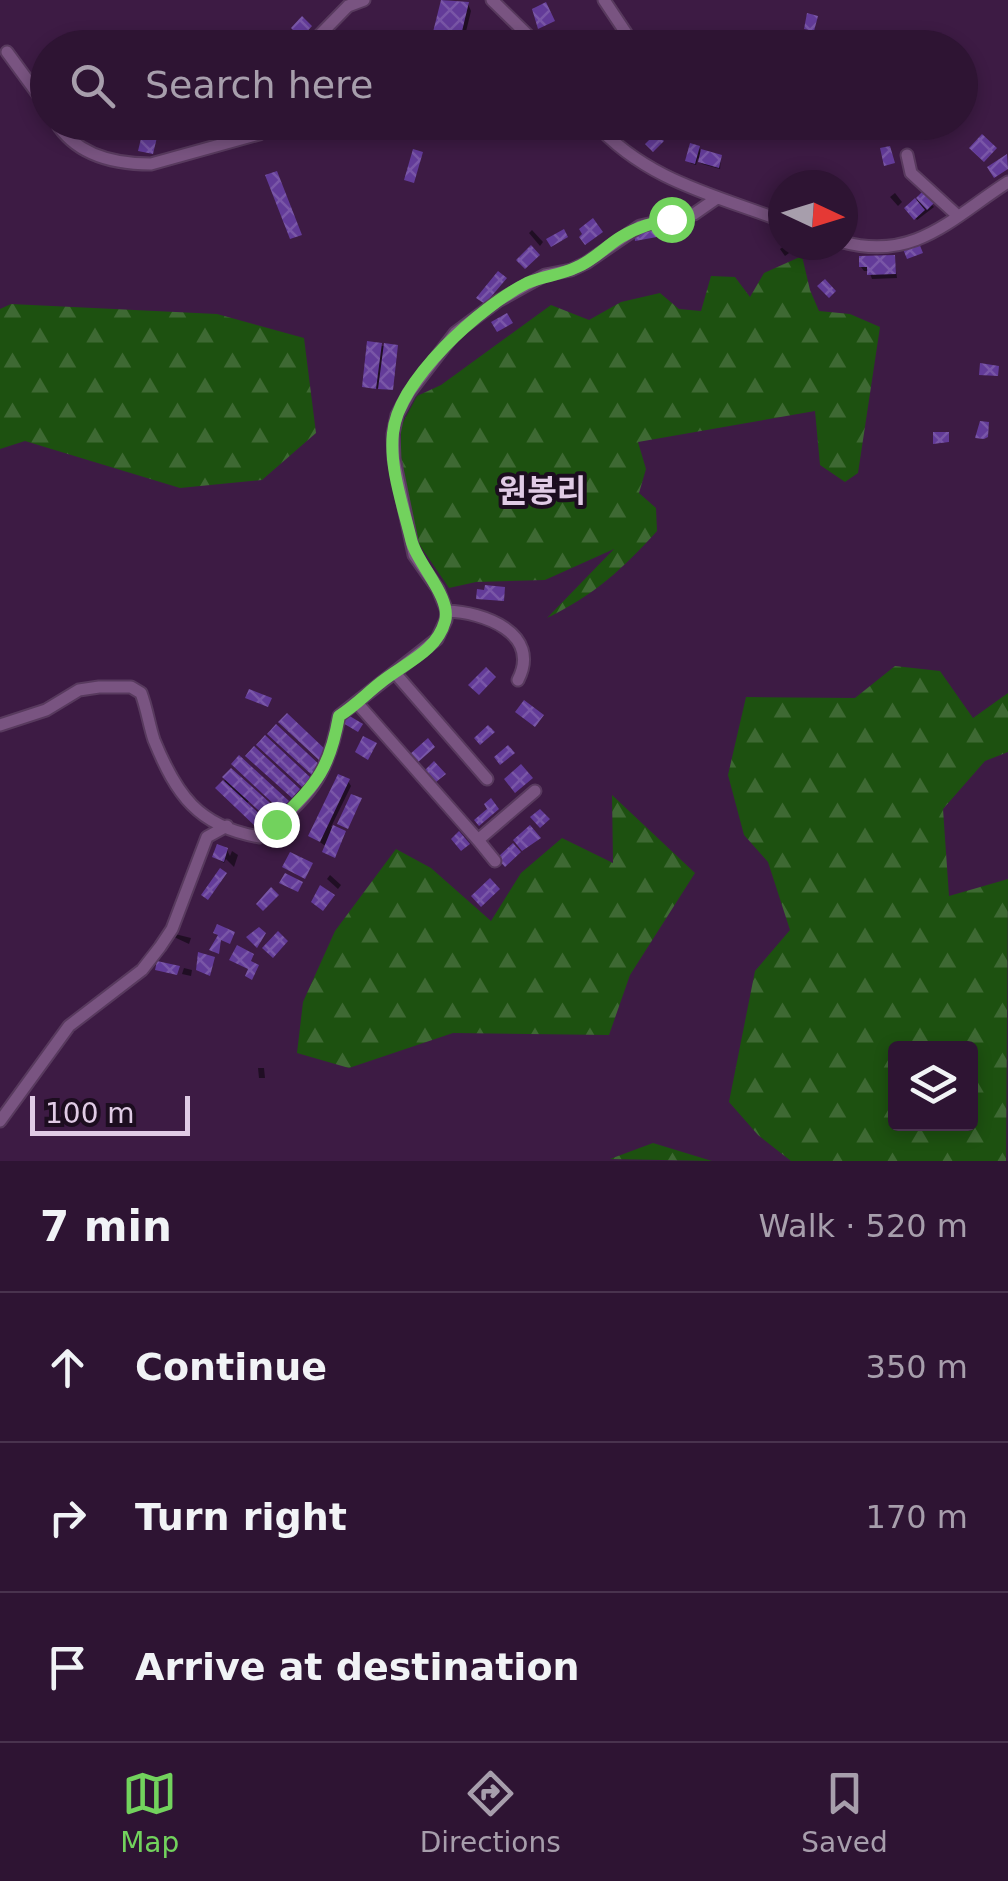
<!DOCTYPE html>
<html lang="en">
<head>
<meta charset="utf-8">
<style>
  body { margin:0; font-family:"DejaVu Sans","Noto Sans KR",sans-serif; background:#3a213f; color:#f1f3f6 }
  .controls { position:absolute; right:30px; bottom:30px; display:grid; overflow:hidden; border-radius:10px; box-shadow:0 5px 15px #0003 }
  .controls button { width:90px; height:90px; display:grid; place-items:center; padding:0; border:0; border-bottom:2px solid #49334e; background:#2e1433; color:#f1f3f6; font:50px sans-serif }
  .compass { position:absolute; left:768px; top:170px; width:90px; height:90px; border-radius:50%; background:#2e1433; box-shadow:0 5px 15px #0003; rotate:94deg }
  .scale { position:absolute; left:30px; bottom:25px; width:160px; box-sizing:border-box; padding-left:10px; border:5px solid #e0cbe5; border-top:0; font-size:28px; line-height:35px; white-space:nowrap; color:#e0cbe5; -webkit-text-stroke:8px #1c0d1f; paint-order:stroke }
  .stop { position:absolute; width:30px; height:30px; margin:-22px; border:8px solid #72d25d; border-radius:50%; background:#fff }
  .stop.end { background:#72d25d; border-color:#fff; box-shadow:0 2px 10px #0008 }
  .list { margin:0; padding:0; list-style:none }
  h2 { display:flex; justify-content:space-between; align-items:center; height:130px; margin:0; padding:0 40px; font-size:42px }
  h2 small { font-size:32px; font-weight:400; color:#a79eac }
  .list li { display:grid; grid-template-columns:65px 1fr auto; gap:30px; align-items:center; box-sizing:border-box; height:150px; padding:0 40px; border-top:2px solid #49334e }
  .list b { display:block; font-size:38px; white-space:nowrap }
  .list em { font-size:32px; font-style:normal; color:#a79eac }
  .icon { flex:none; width:55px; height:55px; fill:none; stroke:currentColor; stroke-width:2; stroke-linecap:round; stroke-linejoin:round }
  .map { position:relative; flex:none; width:1008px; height:1161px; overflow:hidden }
  .search { position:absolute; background:#2e1433; box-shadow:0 5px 15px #0003; left:30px; right:30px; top:30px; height:110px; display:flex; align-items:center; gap:25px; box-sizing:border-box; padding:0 35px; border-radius:55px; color:#a79eac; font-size:38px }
  .sheet { height:580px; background:#2e1433 }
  nav { display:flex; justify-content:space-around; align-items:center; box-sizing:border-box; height:140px; border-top:2px solid #49334e; background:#2e1433; font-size:28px; color:#a79eac }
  nav a { display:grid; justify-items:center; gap:5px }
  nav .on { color:#72d25d }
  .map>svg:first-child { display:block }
  .forest { fill:url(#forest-firs); fill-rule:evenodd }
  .shadow { fill:#0007 }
  .building { fill:url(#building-cross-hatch) }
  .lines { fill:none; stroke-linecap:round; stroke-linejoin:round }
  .street-casing { stroke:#583a5e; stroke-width:15 }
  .street { stroke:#795481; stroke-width:11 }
  .route { stroke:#72d25d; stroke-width:12 }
  .labels { text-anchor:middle; stroke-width:8; stroke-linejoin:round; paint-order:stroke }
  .quarter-label { font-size:32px; font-weight:bold; fill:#e0cbe5; stroke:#1c0d1f }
</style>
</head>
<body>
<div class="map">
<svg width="1008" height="1161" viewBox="0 0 1008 1161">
  <defs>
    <pattern id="forest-firs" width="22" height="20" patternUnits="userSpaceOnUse" patternTransform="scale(2.5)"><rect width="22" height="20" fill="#1d5110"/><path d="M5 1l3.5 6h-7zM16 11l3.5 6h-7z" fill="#3e6933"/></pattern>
    <pattern id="building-cross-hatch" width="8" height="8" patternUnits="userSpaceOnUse" patternTransform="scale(2.5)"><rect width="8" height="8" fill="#633b99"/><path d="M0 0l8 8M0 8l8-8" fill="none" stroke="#7956a7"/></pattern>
  </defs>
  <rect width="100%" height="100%" fill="#3d1b44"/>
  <!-- forest -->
  <path class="forest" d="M802,256L810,290L819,311L850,314L880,327L858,473L845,482L820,465L815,411L638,442L646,469L639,493L656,508L657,531C622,570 594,595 547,618L614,549L545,580L476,582L449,588L417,541L401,456V426L417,396L441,385L551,305L589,320L621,302L660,293L679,309L701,311L711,276L735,277L750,297L764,273Z
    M11,304L217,314L304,338L316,433L262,480L180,488L25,441L0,449V309Z
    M895,666L940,671L973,718L1008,693V752L985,761L943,809L949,896L1008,879L1006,1161H791L758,1135L729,1102L755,971L790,930L768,862L744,835L728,775L746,697L855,698ZM970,1048V1124H896V1048Z
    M612,795L695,873L630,975L609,1035L453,1033L349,1068L297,1053L303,1002L335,931L396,849L431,868L491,921L521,873L562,838L613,863Z
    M653,1143L712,1161L610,1159Z"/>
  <!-- shadow -->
  <path class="shadow" d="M443,0L468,4L471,11L462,48H431Z
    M561,38L568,48H557L554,43Z
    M622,122H638L641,128L635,124L630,130Z
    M699,148L701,152L721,157L720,169L702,164L698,158L696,165L690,163Z
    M895,193L902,202L898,206L890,197Z
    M923,195L934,207L917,220L907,208Z
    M843,212L851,216L849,225L843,223Z
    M532,230L543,242L540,246L529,233Z
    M786,245H800L785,256L780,249Z
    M894,257L897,278L872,279L869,271H864L861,267Z
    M369,344L397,348L392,390L364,387Z
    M232,771L250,800L247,803L218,789Z
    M348,781L351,786L331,827L345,833L327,847L311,836Z
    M227,850L230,856L232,851L238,855L234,867L226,859L224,863L215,857Z
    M330,875L341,885L338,889L327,879Z
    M175,934L191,938L189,944L174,937Z
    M184,968L192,970L191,976L182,974Z
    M258,1068H264L265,1078H259Z"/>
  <!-- building -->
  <path class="building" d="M441,0L469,2L458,48H429Z
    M546,2L555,21L538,29L532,9Z
    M807,13L818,16L814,31L804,29Z
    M302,16L312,26L301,38L291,28Z
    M203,122L204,135L178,138L176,124Z
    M143,130L158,133L153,154L138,151Z
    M656,133L664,141L653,152L645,144Z
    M982,134L997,148L984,162L969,148Z
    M690,143L700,146L695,164L685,161Z
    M890,146L895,163L884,166L880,148Z
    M413,149L423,152L414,183L404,180Z
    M701,149L722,155L719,168L698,162Z
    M1007,154L1008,169L994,178L987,167Z
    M277,171L302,235L290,239L265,175Z
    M923,191L934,203L927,210L916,198Z
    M915,198L925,210L914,220L904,208Z
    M593,218L603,232L585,245L579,237L582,234L579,229Z
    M656,228L657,237L635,241L634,232Z
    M564,229L568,237L551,247L546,239Z
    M919,243L923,253L907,259L903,249Z
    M531,245L540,255L525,269L516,260Z
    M895,255L896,274L867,275V267H859V256Z
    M498,271L507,278L485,304L476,298Z
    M825,279L836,291L829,298L817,286Z
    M507,313L513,323L497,332L491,322Z
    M367,341L382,343L376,389L362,387Z
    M384,343L398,345L393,390L378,389Z
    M980,363L999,366L998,376L979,375Z
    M980,421L989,422L988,437L984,439L975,438Z
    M933,432H949V442L933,444Z
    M485,585L505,587L504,601L476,599L477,589L484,590Z
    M486,667L496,677L479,695L468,685Z
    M249,689L272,698L268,707L245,698Z
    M524,700L544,715L535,727L515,712Z
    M287,713L327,751L319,760L278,722Z
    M348,715L363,724L358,732L343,723Z
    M276,724L322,767L313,776L267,734Z
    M488,725L495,732L480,745L474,738Z
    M265,735L311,778L302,787L256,745Z
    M363,736L377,743L368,760L355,752Z
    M428,738L435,747L417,763L409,755Z
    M508,745L515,753L500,765L494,757Z
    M254,746L300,789L292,798L245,756Z
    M239,755L289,801L280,810L231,764Z
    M434,761L446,774L436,782L425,770Z
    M521,764L533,778L515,793L504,779Z
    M231,768L278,810L269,820L222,777Z
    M338,774L350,779L320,842L308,836Z
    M223,780L266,820L258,829L215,788Z
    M351,794L362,798L348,829L337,824Z
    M491,798L499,809L479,826L474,820L487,809L484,804Z
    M540,809L550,819L540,828L530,817Z
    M333,825L346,831L335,858L322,852Z
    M530,825L541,838L522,851L513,840Z
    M459,831L470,844L461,851L451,839Z
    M513,843L521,852L505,867L497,858Z
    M217,844L228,848L224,862L212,857Z
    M290,852L313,863L305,879L282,867Z
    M220,868L227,873L208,900L201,895Z
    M285,873L303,882L298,892L279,883Z
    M490,878L500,889L481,907L471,896Z
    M320,885L335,895L323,911L311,902Z
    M271,887L279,895L263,911L256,904Z
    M217,924L235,932L230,944L221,940L219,954L209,950L218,935L213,933Z
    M259,927L266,933L257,948L246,937Z
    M278,931L288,941L273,958L262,948Z
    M237,945L254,954L251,961L259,965L252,980L245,976L248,969L229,960Z
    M198,952L215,957L210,976L196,970Z
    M157,961L180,966L177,975L155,970Z"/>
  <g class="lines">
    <defs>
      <path id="street" d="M492,0L541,48
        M604,0L626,33L620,48
        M307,48L348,6L364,0
        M7,52L48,108
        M56,122C76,155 115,164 151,164L259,134L276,122
        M594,122C645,180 714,195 783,221
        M907,155L911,173L958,216
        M843,242C915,262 953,217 1008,182
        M447,611C483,612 542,633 518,680
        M395,673L487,779
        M358,704L478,840L535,791
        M0,725L46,710L79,690L99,687H131L141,693C147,709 149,725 154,740C176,794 198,827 260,837C308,798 328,778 339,716L437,639L446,620L447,611L438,589L414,555L394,459L393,434L397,415L409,393L455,333L498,301L545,275L571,270L586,263L640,226L694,214L717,198
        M478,840L495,861
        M0,1121L69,1026L142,970L160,947L172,929L207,837L227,826"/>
    </defs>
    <!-- street casing -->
    <use href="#street" class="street-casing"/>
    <!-- street -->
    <use href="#street" class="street"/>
  </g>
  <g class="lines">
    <!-- route -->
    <path class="route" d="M276,824C315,784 329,773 339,716C355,706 366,694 380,683C403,664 437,652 445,621C452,597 416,563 411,539C403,506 389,467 393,433C398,380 481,306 527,283C543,276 561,275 577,267C594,260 606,246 621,237C637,227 653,223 671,219"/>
  </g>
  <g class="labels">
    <!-- quarter labels -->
    <g class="quarter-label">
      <text x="542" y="502">원봉리</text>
    </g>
  </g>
</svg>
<div class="controls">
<button><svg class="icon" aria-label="layers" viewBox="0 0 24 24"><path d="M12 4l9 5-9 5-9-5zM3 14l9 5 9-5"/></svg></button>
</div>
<svg class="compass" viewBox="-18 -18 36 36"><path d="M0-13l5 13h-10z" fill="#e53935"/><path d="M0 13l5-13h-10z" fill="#a79eac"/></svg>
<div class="scale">100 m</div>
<div class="stop" style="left:671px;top:219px"></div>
<div class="stop end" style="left:276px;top:824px"></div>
<div class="search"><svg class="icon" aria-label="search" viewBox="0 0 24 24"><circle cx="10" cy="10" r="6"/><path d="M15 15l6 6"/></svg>Search here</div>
</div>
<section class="sheet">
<h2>7 min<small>Walk · 520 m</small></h2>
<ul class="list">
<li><svg class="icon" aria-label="ahead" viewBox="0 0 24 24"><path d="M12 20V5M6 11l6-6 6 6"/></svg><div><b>Continue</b></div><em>350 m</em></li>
<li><svg class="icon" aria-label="right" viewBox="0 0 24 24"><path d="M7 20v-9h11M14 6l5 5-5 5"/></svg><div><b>Turn right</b></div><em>170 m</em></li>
<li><svg class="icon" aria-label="arrive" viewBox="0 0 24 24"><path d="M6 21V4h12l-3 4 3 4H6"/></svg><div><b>Arrive at destination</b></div></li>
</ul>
</section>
<nav>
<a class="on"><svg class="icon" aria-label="map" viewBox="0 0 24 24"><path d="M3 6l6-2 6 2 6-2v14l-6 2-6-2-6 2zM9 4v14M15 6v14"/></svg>Map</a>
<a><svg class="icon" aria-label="directions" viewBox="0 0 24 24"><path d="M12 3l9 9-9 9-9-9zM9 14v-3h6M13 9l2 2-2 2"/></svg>Directions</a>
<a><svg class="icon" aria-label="saved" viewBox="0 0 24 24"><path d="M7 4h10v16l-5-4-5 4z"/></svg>Saved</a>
</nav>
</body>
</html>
